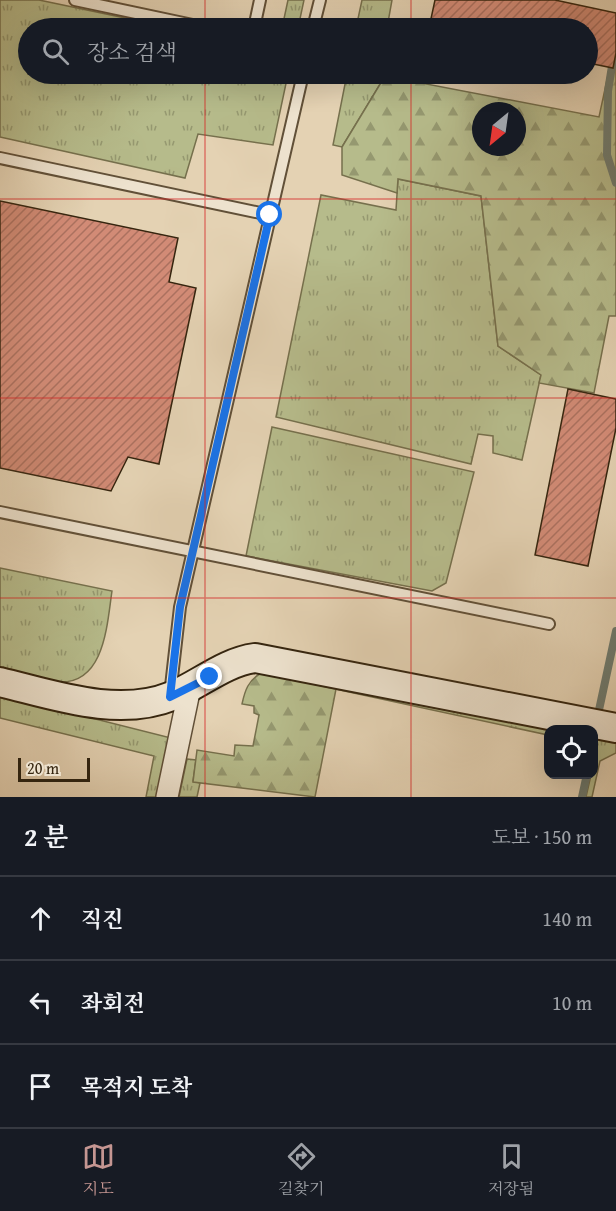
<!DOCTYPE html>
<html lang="ko">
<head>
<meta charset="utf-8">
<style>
  body { margin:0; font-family:"Gentium Book Plus","Noto Serif KR",serif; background:#20242c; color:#f1f3f6 }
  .controls { position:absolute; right:18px; bottom:18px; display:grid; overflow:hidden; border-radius:12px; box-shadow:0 6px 24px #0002 }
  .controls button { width:54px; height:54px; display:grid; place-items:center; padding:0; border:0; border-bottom:2px solid #363941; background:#171b24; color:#f1f3f6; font:30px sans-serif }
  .compass { position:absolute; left:472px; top:102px; width:54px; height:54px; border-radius:50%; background:#171b24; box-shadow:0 6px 24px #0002; rotate:209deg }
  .scale { position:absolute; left:18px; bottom:15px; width:72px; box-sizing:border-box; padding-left:6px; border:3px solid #35250f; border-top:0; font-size:16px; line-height:21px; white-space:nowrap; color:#35250f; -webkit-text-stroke:4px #ede2ce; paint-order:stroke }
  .stop { position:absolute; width:18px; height:18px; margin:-14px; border:4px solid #1a73e8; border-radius:50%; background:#fff }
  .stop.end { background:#1a73e8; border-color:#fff; box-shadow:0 2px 6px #0008 }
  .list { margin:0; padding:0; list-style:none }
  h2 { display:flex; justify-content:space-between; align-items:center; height:78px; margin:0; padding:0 24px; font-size:26px }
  h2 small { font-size:20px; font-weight:400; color:#9ea1a6 }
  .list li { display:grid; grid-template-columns:39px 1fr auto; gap:18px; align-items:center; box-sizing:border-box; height:84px; padding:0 24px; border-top:2px solid #363941 }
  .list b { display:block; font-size:22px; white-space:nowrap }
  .list em { font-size:20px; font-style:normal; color:#9ea1a6 }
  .icon { flex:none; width:33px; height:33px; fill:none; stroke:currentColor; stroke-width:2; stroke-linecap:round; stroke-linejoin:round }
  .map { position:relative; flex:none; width:616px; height:797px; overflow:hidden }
  .search { position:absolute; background:#171b24; box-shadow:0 6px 24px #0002; left:18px; right:18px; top:18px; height:66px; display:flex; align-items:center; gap:15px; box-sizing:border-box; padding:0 21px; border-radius:33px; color:#9ea1a6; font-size:22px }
  .sheet { height:330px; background:#171b24 }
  nav { display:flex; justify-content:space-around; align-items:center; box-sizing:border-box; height:84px; border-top:2px solid #363941; background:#171b24; font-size:16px; color:#9ea1a6 }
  nav a { display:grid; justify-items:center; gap:3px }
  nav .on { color:#c59692 }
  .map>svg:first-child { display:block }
  .grass { fill:url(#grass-tufts); stroke:#76704d; stroke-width:1.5 }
  .forest { fill:url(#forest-firs); stroke:#76704d; stroke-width:1.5; fill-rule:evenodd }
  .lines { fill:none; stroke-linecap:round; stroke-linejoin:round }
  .stream { stroke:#6f7c71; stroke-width:8 }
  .building { fill:url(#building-hatch); stroke:#35250f; stroke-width:1.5 }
  .lane-casing { stroke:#615038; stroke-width:14 }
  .street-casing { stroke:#615038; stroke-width:24 }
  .secondary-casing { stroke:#35250f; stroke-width:32 }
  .lane { stroke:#ede2ce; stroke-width:10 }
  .street { stroke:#ede2ce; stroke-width:21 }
  .secondary { stroke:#ede2ce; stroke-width:28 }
  .route { stroke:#1a73e8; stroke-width:8 }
  .grid { fill:none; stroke:#d62828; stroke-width:1.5; stroke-opacity:0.55 }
</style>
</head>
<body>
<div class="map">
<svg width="616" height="797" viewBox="0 0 616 797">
  <defs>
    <pattern id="grass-tufts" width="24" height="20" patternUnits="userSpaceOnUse" patternTransform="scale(1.5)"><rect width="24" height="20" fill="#b6bb8b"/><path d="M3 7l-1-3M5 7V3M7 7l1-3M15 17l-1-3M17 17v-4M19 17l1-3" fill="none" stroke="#959870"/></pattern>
    <pattern id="forest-firs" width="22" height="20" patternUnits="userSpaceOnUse" patternTransform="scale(1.5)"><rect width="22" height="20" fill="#b6bb8b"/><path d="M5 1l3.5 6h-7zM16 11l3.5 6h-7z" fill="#959870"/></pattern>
    <pattern id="building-hatch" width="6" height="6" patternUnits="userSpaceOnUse" patternTransform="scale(1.5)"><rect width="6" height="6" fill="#d28b76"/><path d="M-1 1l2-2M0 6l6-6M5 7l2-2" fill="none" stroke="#ab715f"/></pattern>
  </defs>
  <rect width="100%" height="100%" fill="#e4d2b3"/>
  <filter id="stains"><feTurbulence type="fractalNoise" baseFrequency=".00333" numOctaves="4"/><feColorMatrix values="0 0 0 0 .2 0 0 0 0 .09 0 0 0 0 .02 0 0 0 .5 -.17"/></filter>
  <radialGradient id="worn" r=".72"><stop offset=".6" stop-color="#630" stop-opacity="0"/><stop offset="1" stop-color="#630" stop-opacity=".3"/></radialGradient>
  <!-- grass -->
  <path class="grass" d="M0,0H39L173,28H28V74H288L273,145L198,134L185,178L0,137Z
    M288,0H304L298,28H282Z
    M362,0H392L387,28H356Z
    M347,74H383L385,76L342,147L333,145Z
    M398,179L481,196L498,346L541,375L522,460L493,453V436L478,434L471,464L276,417L321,195L396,210Z
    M272,427L474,472L446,583L432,591L246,556Z
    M0,568L112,591C107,624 105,684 59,682C40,681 18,672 0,667Z
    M261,673L586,729L548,730V735Z
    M0,695L175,739L162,797H146L154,756L0,718Z
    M594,731L616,734V753L600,761L592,797H586L591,775L594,774L597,746L594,743Z
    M187,759L196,760L193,781L200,783L197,797H179Z"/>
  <!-- forest -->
  <path class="forest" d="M616,38V316H609L594,393L539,383L541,375L498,346L481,196L398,179L397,193L342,175V147L385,76L599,117ZM481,111H517V147H481Z
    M261,673L336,689L315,797L193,782L197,750L234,756L235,745L253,746L259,715L254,713V706L242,704C245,690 248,681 261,673Z"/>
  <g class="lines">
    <!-- stream -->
    <path class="stream" d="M613,60L608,91L607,155L616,183
      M599,710L616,631
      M582,797L587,774"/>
  </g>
  <!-- building -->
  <path class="building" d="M435,0H555L616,13V53L613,68L588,63V28H429Z
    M0,201L178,238L169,282L196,288L159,464L128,457L111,491L0,468Z
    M568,389L616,399V428L588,566L535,555Z"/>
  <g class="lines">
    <defs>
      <path id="lane" d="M75,0L207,28
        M254,28L260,0
        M313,28L320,0
        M0,158L270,215
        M0,512L549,624
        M170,695L180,607L303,74"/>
      <path id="street" d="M167,797L190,687"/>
      <path id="secondary" d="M0,682C54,695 118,718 172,696C200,684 225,662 255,658L616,728"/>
    </defs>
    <!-- lane casing -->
    <use href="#lane" class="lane-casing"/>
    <!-- street casing -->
    <use href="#street" class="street-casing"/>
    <!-- secondary casing -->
    <use href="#secondary" class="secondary-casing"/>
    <!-- lane -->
    <use href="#lane" class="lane"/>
    <!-- street -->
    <use href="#street" class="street"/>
    <!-- secondary -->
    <use href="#secondary" class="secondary"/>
  </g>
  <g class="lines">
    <!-- route -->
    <path class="route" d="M210,677L170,697L180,607L270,215"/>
  </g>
  <!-- grid -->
  <path class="grid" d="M205,0V28M411,0V28M205,74V797M411,74V797M0,199H616M0,398H616M0,598H616"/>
  <rect width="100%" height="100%" filter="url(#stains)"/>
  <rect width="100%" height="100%" fill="url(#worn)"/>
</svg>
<div class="controls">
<button><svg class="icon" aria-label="locate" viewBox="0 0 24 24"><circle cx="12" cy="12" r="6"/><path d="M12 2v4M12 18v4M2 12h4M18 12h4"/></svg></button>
</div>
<svg class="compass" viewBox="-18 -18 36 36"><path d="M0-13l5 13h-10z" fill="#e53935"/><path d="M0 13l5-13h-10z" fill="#9ea1a6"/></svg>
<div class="scale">20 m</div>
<div class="stop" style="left:270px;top:215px"></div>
<div class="stop end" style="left:210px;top:677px"></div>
<div class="search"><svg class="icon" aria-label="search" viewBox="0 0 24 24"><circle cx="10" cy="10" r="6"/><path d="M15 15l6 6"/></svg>장소 검색</div>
</div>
<section class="sheet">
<h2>2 분<small>도보 · 150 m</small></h2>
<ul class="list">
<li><svg class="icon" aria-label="ahead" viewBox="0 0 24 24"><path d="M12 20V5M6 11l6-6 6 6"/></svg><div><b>직진</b></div><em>140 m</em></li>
<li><svg class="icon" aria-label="left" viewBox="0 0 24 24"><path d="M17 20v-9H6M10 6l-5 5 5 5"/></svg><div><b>좌회전</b></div><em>10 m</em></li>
<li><svg class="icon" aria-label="arrive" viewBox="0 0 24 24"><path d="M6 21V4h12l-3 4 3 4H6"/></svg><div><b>목적지 도착</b></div></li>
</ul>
</section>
<nav>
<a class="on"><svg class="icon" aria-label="map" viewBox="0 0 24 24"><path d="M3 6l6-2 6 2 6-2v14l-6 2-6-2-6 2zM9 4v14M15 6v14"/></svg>지도</a>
<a><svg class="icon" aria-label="directions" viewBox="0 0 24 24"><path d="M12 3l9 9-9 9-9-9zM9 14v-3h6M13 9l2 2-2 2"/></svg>길찾기</a>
<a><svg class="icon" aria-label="saved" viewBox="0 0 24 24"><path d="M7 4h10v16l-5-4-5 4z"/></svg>저장됨</a>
</nav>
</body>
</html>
